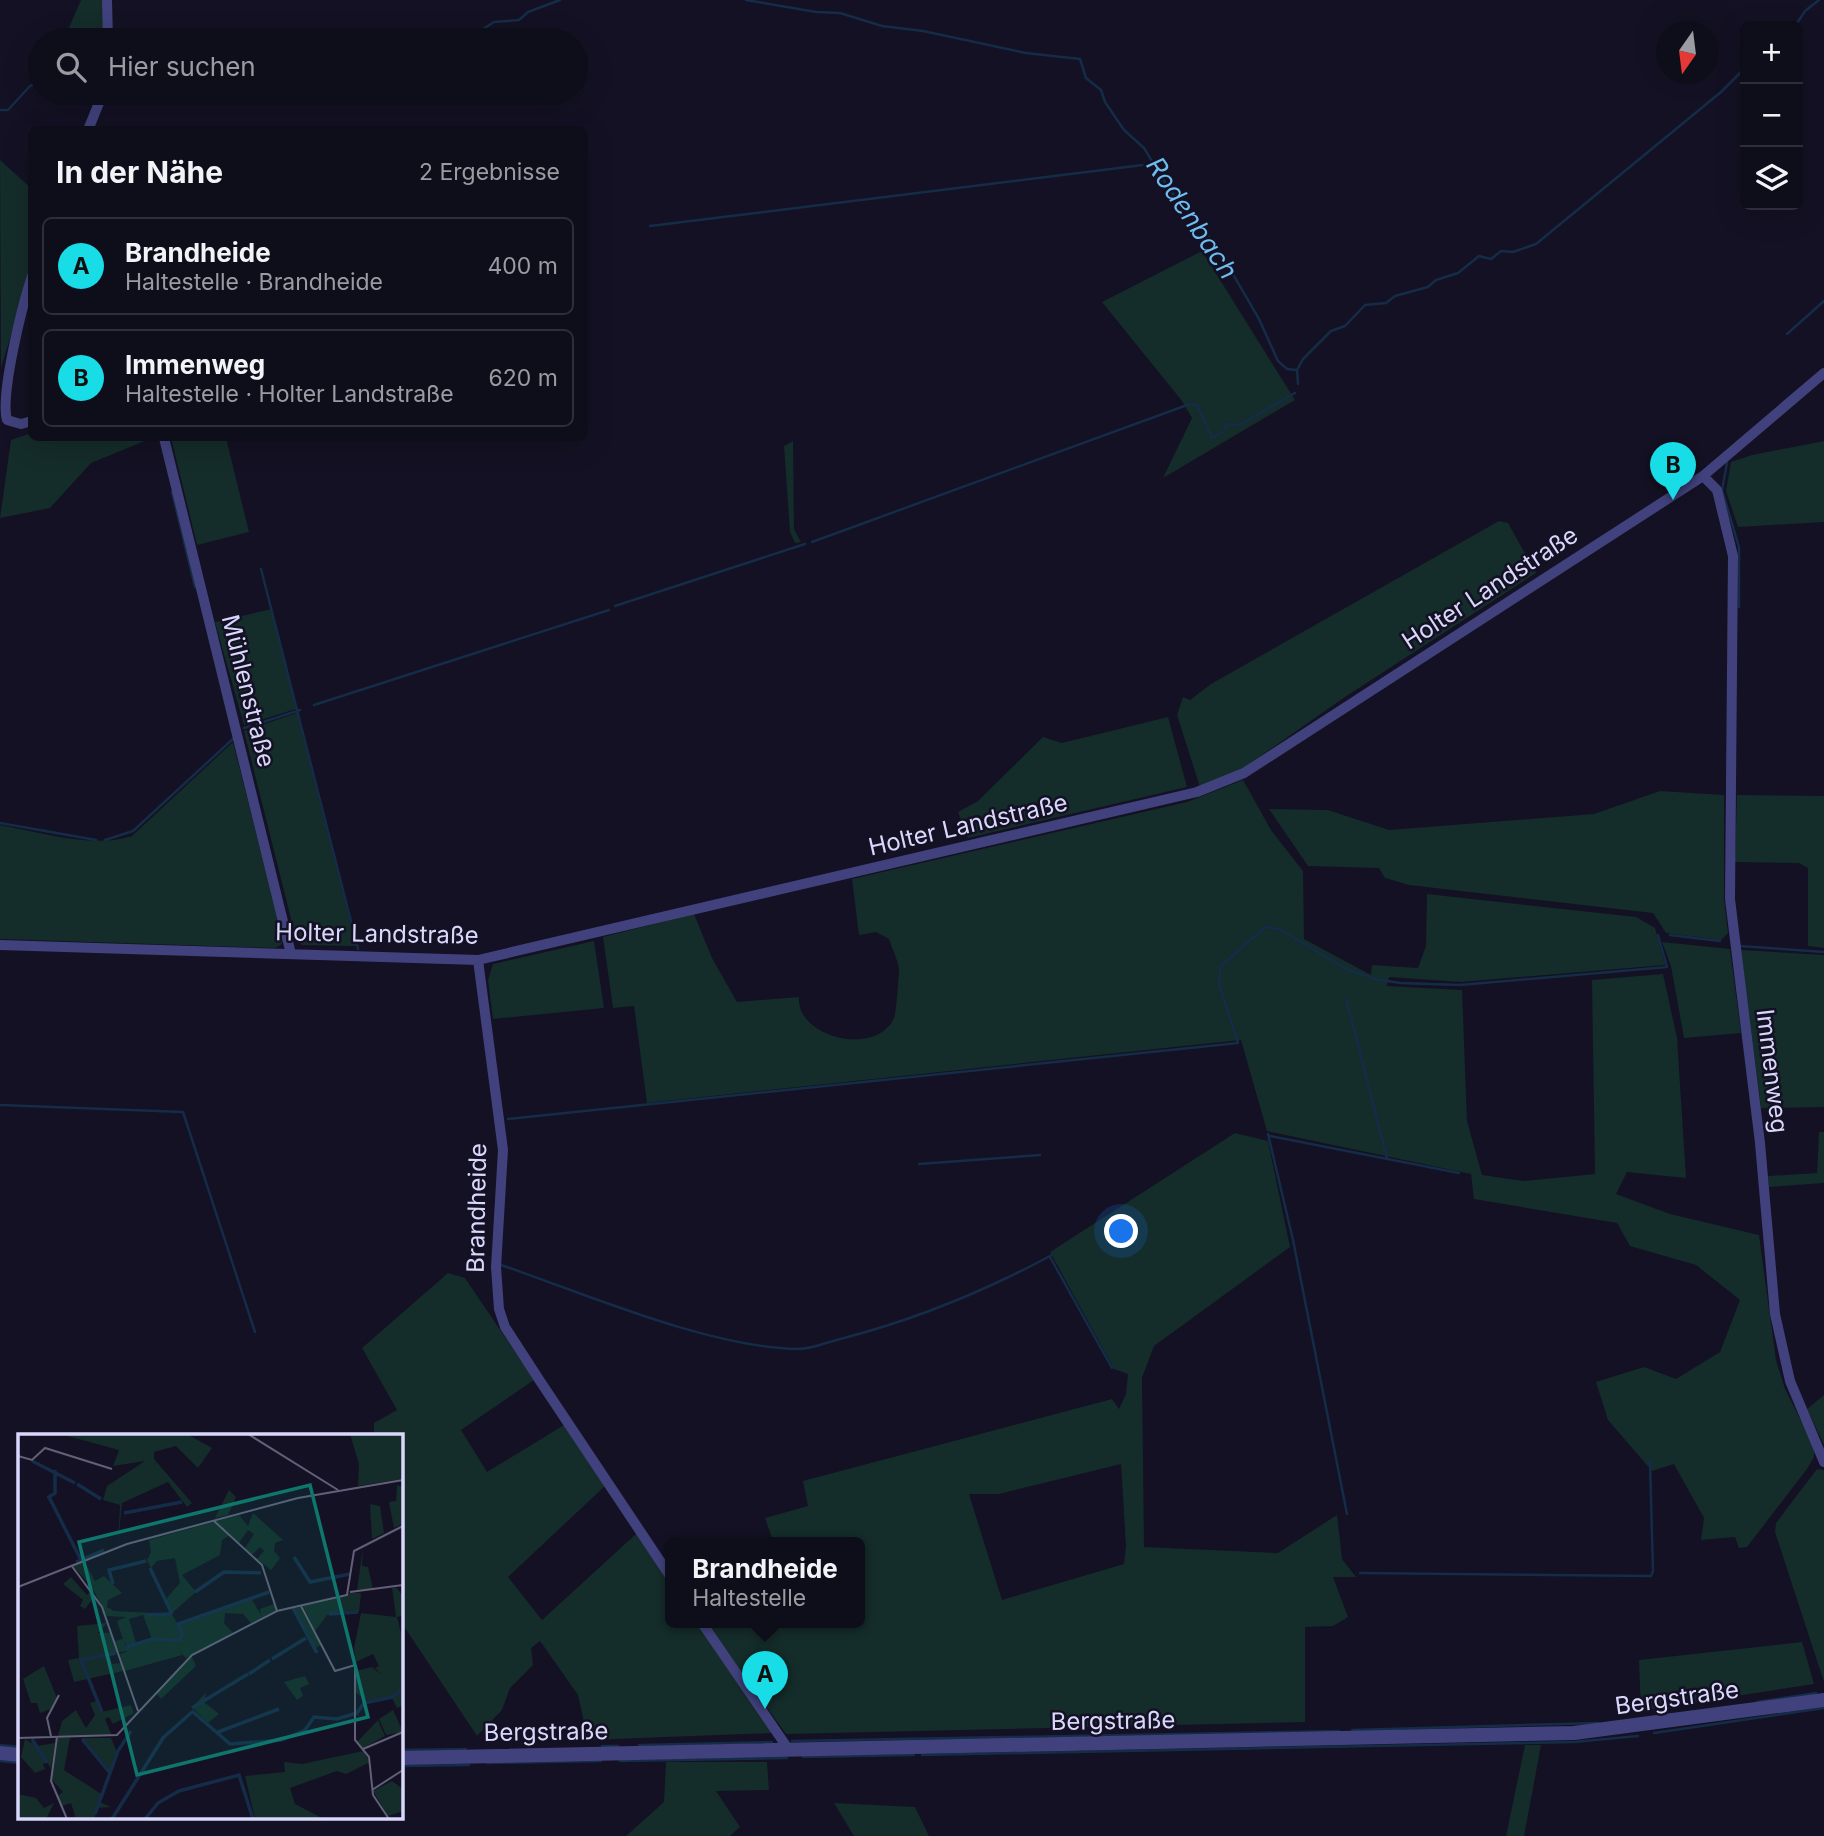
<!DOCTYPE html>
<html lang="de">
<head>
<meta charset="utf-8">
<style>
  body { margin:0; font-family:Inter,sans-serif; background:#171623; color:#f1f3f6 }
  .controls { position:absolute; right:21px; top:21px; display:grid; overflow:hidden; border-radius:10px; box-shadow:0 7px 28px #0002 }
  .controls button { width:63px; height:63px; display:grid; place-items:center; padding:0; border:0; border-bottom:2px solid #2e2d39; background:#0e0d1a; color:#f1f3f6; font:35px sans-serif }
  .compass { position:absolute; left:1656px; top:21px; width:63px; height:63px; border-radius:50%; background:#0e0d1a; box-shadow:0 7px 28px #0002; rotate:194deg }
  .you { position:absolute; left:1122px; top:1232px; width:24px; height:24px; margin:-18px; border:5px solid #fff; border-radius:50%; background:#1a73e8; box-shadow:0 0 0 10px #1a73e833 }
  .badge { display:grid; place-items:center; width:46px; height:46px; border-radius:50%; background:#18dce6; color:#111; font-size:23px; font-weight:700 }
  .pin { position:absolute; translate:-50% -58px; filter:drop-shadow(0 2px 4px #0008) }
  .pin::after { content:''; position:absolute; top:37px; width:24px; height:21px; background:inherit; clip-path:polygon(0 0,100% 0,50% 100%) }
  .popup { position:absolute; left:665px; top:1537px; width:200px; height:91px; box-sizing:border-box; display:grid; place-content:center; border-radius:10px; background:#0e0d1a; filter:drop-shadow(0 2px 5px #0005); font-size:23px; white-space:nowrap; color:#9b9ca2 }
  .popup b { font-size:26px; color:#f1f3f6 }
  .popup::after { content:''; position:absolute; left:50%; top:100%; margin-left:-14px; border:14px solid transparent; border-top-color:#0e0d1a }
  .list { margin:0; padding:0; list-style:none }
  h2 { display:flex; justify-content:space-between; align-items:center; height:91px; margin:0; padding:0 28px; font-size:30px }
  h2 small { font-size:23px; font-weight:400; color:#9b9ca2 }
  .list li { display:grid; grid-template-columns:46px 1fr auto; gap:21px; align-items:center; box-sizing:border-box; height:98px; margin:0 14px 14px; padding:0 14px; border:2px solid #2e2d39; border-radius:10px }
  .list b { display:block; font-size:26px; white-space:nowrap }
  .list p { margin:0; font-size:23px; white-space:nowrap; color:#9b9ca2 }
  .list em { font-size:23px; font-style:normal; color:#9b9ca2 }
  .icon { flex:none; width:38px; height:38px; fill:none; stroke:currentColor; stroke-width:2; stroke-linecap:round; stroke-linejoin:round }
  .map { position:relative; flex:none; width:1824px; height:1836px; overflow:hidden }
  .search { position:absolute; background:#0e0d1a; box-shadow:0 7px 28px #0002; left:28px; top:28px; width:560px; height:77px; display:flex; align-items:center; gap:18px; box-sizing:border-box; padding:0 24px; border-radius:38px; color:#9b9ca2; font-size:26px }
  .panel { position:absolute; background:#0e0d1a; box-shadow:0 7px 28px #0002; left:28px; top:126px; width:560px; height:315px; border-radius:10px }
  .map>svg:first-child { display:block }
  .green { fill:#142c2a; fill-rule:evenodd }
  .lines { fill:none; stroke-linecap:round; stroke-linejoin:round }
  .stream { stroke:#152c48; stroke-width:2.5 }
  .minor { stroke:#41427d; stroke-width:10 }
  .tertiary { stroke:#41427d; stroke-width:14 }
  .labels { text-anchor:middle; stroke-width:5; stroke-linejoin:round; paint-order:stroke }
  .street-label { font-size:24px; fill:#d9d7fb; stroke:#131123 }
  .water-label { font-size:26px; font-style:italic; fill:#6fbcf0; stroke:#131123 }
  .inset-river { fill:none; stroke:#152c48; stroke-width:3.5 }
  .inset-road { fill:none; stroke:#626079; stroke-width:2 }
  .view { fill:#0f766e; fill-opacity:0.15; stroke:#0f766e; stroke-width:3.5 }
  .inset-edge { fill:none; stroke:#d9d7fb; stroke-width:3.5 }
</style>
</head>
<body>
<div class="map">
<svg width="1824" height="1836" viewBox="0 0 1824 1836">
  <rect width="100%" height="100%" fill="#131123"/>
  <!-- green -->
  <path class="green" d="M81,0H104V40H83L67,32Z
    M0,160L32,189L31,270L1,368Z
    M1202,251L1295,400L1163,478L1192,418L1182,401L1102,302Z
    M31,433L32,438H152L91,463L50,508L0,518L11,440Z
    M171,438H226L249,532L197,545Z
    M793,441L794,529L801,542L795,543L790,532L784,446Z
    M1824,441V522L1738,527L1726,491L1731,462L1752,455Z
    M1499,521L1508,523L1536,573L1345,697L1242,769L1200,787L1177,715L1183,697L1190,700L1211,684Z
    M272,609L296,709L244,725L215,622Z
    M297,713L356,946L302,945L296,939L244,731Z
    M1168,717L1187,787L968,838L958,812L978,801L1043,737L1062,743Z
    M233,742L283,940L281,945L275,948L0,939V825C41,832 91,849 132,836Z
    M1243,780L1271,830L1303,871L1304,939L1371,975L1372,965L1418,968L1426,946L1427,894L1636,917L1655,928L1665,965L1461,982L1389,977L1387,986L1462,990L1467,1121L1482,1175L1523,1181L1595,1174L1592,980L1663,974L1677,1038L1686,1178L1627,1172L1616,1194L1670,1214L1759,1235L1776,1360L1785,1389L1814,1446V1457L1807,1469L1747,1547L1739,1548L1735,1537L1701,1540L1704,1518L1674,1464L1652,1471L1608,1420L1596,1382L1644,1367L1676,1379L1720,1352L1740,1300L1696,1265L1630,1246L1617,1223L1474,1199L1471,1174L1267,1131L1241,1040L647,1103L634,1006L613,1008L603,937L694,914L712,958L737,1002L799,997C796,1038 877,1057 894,1018C896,1015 899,975 899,970C898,960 892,949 889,939L876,932L859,935L852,879L1187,802Z
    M1660,791L1724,795V899L1728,933L1721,940L1666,933L1653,913L1409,885L1385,878L1379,868L1308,866L1269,809L1328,810L1389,830L1594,814Z
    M1737,795L1824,796V948L1808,946V868L1799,863L1735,862Z
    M594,941L604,1008L493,1019L488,980L493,964Z
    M1662,942L1730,949L1741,1033L1684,1038L1671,966Z
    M1741,950L1824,955V1107L1761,1108Z
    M1819,1132H1824V1183L1769,1187L1768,1176L1817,1173Z
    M1235,1133L1268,1141L1290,1247L1154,1346L1142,1378L1144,1547L1278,1553L1337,1515L1342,1559L1356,1577H1333L1348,1617L1333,1626L1305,1627V1722L786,1734L706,1623H860V1543H771L773,1541L765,1518L808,1506L803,1481L1112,1399L1119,1409L1126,1394L1128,1374L1114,1369L1050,1252ZM1121,1464L1126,1546L1124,1564L1002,1600L969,1494H999Z
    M448,1273L465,1278L534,1380L461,1430L487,1472L564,1425L605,1486L508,1577L542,1620L637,1533L670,1582V1623H698L772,1733L588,1740L578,1695L540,1641L531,1648L533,1665L510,1688L502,1710L477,1736L401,1622V1435H374V1423L397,1410L362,1348Z
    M1824,1395V1445L1807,1409Z
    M1817,1469L1824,1470V1682L1775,1532L1776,1523Z
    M1802,1642L1814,1684L1641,1711L1639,1660Z
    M1525,1745H1541L1524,1836H1506Z
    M666,1762H767L769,1790L716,1791L740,1827L730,1836H626L664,1802Z
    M834,1803L915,1807L929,1836H854Z"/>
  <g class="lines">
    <!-- stream -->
    <path class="stream" d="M746,0L816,12L840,13L882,26L923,31L1026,53L1080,59L1086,78L1101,90L1105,102L1124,130L1144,148L1169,189L1216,245L1259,319L1278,361L1287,369L1297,370
      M1795,26L1805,11L1819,0
      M466,40L494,22L519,20L528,12L560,0
      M372,93L400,101L411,93
      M0,110H8L30,86L40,82
      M650,226L1143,165
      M1787,334L1824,301
      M1297,370L1303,359L1331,331L1345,326L1365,305L1386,303L1395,296L1428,287L1436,280L1458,273L1479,256L1491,259L1501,251L1513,252L1536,244L1721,92L1745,68
      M1297,370L1298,384
      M1727,463L1722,490L1739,547V607
      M172,492L195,587
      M812,542L1190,404L1197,405L1212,438L1223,432L1227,424L1239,425L1295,393
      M261,569L358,949
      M615,606L805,544
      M314,705L609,610
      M257,724L300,710
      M244,728L251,726
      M0,823L96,840
      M105,840L133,831L235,737
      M1670,935L1720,941
      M1740,946L1824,952
      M1346,998L1387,1158
      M0,1105L183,1112L255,1332
      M508,1119L1238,1043L1219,983L1221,966L1265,927L1279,929L1348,970L1375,979L1400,983L1460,985L1667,967L1658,935
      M1268,1134L1293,1240L1347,1514
      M1270,1136L1459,1173
      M919,1164L1040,1155
      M1050,1257L1112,1368
      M501,1265C586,1294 710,1348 798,1349C813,1349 830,1341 844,1338C917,1319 985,1291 1052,1255
      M1360,1573L1651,1576L1653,1571L1650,1461
      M1757,1702L1816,1693
      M1352,1730L1598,1723
      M1654,1733L1824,1708
      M792,1741L1339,1731
      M0,1745L19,1747
      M639,1745L772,1742
      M602,1746H618
      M401,1750L466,1749
      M922,1755L1574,1742L1638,1736
      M803,1757L914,1755
      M0,1761L19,1763
      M620,1761L787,1758
      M487,1763L601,1761
      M401,1766L469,1765"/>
    <!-- minor -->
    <path class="minor" d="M107,0L108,40
      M88,130L103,93
      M32,276C22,306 0,395 7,420L21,424L32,421
      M164,438L291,954
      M1703,476L1717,490L1733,556L1730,899L1760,1143L1775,1314L1790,1381L1824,1462
      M0,945L478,960L1197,792L1244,773L1703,476L1824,373
      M478,960L503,1150L496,1267L499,1309L505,1327L540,1381L670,1576
      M702,1623L789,1750"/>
    <!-- tertiary -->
    <path class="tertiary" d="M0,1753L19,1755
      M401,1758L1574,1733L1824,1700"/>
  </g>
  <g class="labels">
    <!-- street labels -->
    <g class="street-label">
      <text transform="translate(1490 588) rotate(-33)" y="8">Holter Landstraße</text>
      <text transform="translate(248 691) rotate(76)" y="8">Mühlenstraße</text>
      <text transform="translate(968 825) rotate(-13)" y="8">Holter Landstraße</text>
      <text transform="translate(377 934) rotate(1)" y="8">Holter Landstraße</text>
      <text transform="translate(1772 1071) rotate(83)" y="8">Immenweg</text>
      <text transform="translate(477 1208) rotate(-89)" y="8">Brandheide</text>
      <text transform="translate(1677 1698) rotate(-8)" y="8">Bergstraße</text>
      <text transform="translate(1113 1721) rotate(-1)" y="8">Bergstraße</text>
      <text transform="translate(546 1732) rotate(-1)" y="8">Bergstraße</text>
    </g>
    <!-- water labels -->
    <g class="water-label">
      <text transform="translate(1192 218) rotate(56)" y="9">Rodenbach</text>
    </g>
  </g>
  <!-- overview -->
  <g transform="translate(18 1434)">
    <rect width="385" height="385" fill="#131123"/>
    <path d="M42,0H169L194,14L180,34L158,12L136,18V25L174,69L169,73L150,48L104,69L100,111L102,71L85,66L89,52L127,27L95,32L101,16ZM332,0H385V45L340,52L341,30ZM379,51L385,53V90L376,94L371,68L378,67ZM211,56L218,63L210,81L197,84ZM352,70L362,72L366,99L354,105ZM235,79L265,106L257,109L256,117L262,124L253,136L239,125L246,117L242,113L234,121L227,114L236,100L230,96L221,109L212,101L204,106L202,121L164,141L178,158L154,179L147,166L162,149L157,124L139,127L133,134L129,126L133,118L131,106L221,81L230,92ZM345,113L344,132L350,133L355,155L339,156ZM66,127L77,147L86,142L104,159L90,166L89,173L96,177L154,180L160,191L233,164L243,181L242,175L256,170L258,176L233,189L225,180L207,179L206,189L215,199L168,224L161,217L164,221L107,237L102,220L111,217L101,218L97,207L105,205L99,187L108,183L89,182L75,155L55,132ZM125,181L134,205L108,213L106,208L109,212L118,209L111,185ZM53,143L69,161L72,157L77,162L67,175L62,172L65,166L45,150ZM374,154H379L385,163V182L379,183L385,207V271L379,274L374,264L350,268L337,258L338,237L354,233L365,242L357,234L361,232L355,220L338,228L336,214L343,179L378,183ZM332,159H343L341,178L309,181L297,197L285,172ZM282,173L303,211L296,215L275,175ZM89,189L80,199H92L100,218L91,220L94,230L103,229L105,237L56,248L50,226L61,224L59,192ZM173,221L178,232L143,265L138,259ZM26,232L39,264L33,275L22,279L19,269H13L5,245ZM287,242L291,250L282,254L285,262L279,266L266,248ZM188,259L186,268L201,280L190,289L174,273ZM79,267L84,278L113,271L116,279L95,290L91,283L87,285L94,302H40L44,287L58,276L68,294L77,281L72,269ZM375,276L385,298L368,301L361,285ZM360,286L367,302L345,314L338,309ZM40,304H52L46,336L85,361L82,368L93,373L80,374L76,385H58L53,369L44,372L39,362L45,358L34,346ZM64,304H93L99,318L92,337ZM7,305L19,312L37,309L33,335L29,328L25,330L27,335L17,339L3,323ZM345,317L352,328L328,340L319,337L272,354L277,370L306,385H237L227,342L267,338L266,328L284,330ZM374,347L385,355V377L370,382L355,357ZM0,360L18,364L26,374L36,369L28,385H0Z" fill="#142c2a" fill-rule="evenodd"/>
    <path class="inset-river" d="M14,27L57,49M37,36V59L31,63L63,126M59,50L83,65M106,79L164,68M276,123L292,148L332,140M58,128L86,116M132,134L154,180M95,150L91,136L128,127M177,158L206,138L243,139M275,174L299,219M311,180L340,178M128,181L152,180M111,217L109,213L134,205L161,206L165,200L160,190L251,158M254,225L288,204M231,240L252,226M174,274L230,240M174,277L212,310L264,306L287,296L296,283L319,285L339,279L346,269L374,263L385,255M84,278L63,226L98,219M200,298L261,275M14,305L29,329M64,305L92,339M77,380L100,317L113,297M94,385L145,304L174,278M127,385L140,369L161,357L221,341L235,385"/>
    <path class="inset-road" d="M230,0L320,56M0,22L14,26L27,14L94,35M196,87L244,131L259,177M53,131L84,173L120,277M0,153L109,110L280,64L385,46M332,158L385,151M283,172L317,237L337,231V306L351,323L355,361L371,385M33,302L29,284L41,261M39,303L33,347L49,385M0,304L99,301L174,221L259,177L329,161L336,117L385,92M345,315L385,298M354,356L385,336"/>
    <path class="view" d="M292,51L350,283L119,341L61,108Z"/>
    <rect width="385" height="385" class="inset-edge"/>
  </g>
</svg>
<div class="controls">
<button>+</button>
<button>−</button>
<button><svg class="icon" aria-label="layers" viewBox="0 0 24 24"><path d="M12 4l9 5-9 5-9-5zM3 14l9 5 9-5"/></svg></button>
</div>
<svg class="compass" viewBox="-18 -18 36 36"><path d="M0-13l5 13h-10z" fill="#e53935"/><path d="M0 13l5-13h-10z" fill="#9b9ca2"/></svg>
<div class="you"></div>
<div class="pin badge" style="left:765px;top:1709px">A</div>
<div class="popup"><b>Brandheide</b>Haltestelle</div>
<div class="pin badge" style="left:1673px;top:500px">B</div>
<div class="search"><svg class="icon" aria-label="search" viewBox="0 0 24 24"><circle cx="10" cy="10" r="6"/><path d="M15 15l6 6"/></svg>Hier suchen</div>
<section class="panel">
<h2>In der Nähe<small>2 Ergebnisse</small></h2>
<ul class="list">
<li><span class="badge">A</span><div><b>Brandheide</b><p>Haltestelle · Brandheide</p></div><em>400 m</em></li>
<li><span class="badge">B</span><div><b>Immenweg</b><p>Haltestelle · Holter Landstraße</p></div><em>620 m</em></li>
</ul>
</section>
</div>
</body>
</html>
